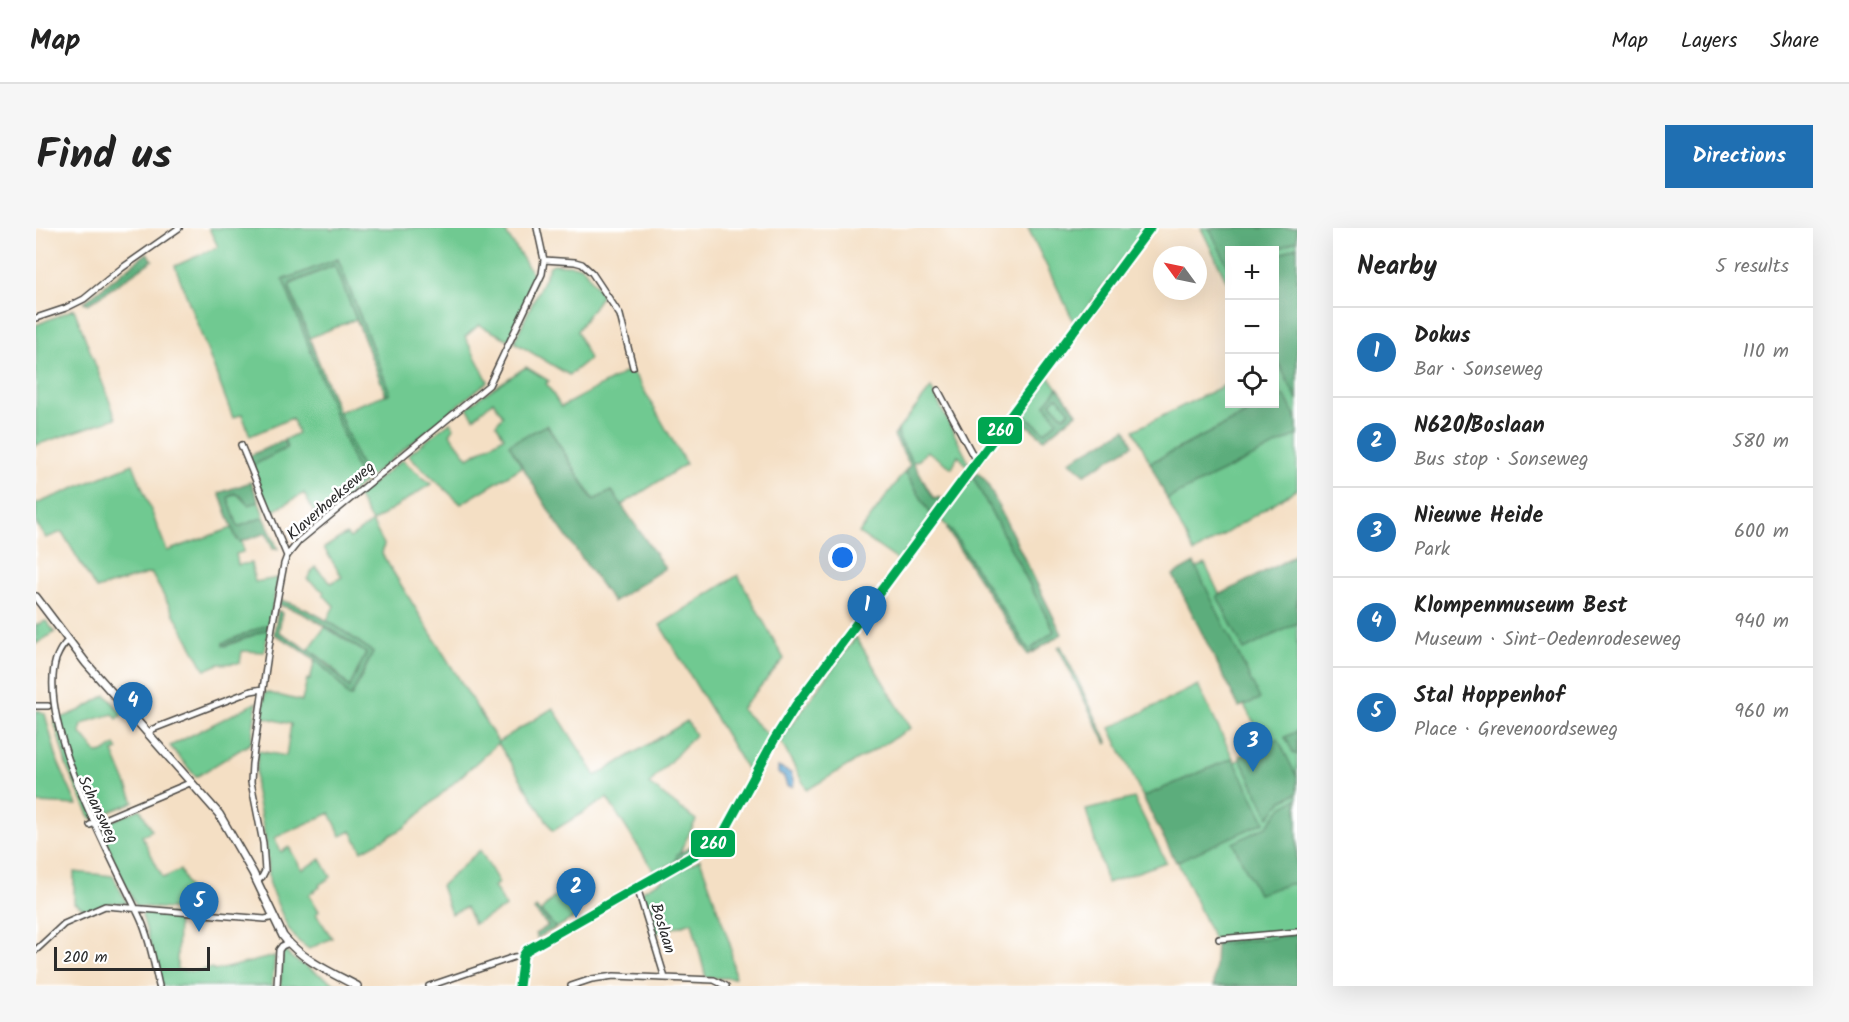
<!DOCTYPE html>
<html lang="en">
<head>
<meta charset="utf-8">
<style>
  body { margin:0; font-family:Kalam,sans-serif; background:#f6f6f6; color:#222 }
  .controls { position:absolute; right:18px; top:18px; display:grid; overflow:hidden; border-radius:0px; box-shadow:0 6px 24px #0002 }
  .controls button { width:54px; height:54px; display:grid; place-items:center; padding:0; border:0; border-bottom:2px solid #e0e0e0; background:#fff; color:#222; font:30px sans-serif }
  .compass { position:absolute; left:1117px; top:18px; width:54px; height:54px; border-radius:50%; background:#fff; box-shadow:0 6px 24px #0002; rotate:303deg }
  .scale { position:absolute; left:18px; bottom:15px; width:156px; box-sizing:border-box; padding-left:6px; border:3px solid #2b2b2b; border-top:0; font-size:16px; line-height:21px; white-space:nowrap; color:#2b2b2b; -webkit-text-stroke:4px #fff; paint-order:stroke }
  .you { position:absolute; left:807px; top:330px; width:21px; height:21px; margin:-15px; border:4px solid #fff; border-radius:50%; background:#1a73e8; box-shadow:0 0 0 9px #1a73e833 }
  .badge { display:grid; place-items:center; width:39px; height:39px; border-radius:50%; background:#1f6fb2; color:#fff; font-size:20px; font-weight:700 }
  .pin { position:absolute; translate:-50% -50px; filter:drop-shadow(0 2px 3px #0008) }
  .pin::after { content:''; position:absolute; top:32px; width:21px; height:18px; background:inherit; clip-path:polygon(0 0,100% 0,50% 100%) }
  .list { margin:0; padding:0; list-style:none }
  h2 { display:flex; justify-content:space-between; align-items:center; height:78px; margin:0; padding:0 24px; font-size:26px }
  h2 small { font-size:20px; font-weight:400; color:#767676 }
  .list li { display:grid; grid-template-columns:39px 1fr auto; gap:18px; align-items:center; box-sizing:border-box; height:90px; padding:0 24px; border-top:2px solid #e0e0e0 }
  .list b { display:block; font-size:22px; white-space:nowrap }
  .list p { margin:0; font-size:20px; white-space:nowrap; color:#767676 }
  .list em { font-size:20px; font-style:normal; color:#767676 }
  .icon { flex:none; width:33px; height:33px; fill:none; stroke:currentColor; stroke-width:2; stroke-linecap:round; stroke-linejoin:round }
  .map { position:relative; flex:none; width:1261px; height:758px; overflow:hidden; border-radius:0px }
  header { display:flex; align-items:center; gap:36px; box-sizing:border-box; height:84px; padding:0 30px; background:#fff; border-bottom:2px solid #e0e0e0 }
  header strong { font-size:28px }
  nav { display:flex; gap:33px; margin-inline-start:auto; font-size:21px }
  .intro { display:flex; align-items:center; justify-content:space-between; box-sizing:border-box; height:144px; padding:0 36px }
  h1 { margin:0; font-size:42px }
  .button { padding:15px 27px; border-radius:0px; background:#1f6fb2; color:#fff; font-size:21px; font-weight:700 }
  main { display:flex; gap:36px; padding:0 36px }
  aside { flex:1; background:#fff; border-radius:0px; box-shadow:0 6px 24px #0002 }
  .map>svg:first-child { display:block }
  .green { fill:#6fc991; stroke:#4d7a5e; stroke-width:1.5 }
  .forest { fill:#5bad7b; stroke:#436c53; stroke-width:1.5; fill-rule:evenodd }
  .water { fill:#59a4d1; stroke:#42687e; stroke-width:1.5 }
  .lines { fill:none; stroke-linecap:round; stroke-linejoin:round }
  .minor-casing { stroke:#494642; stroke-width:8 }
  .tertiary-casing { stroke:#494642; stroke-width:10 }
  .secondary-casing { stroke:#494642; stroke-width:10 }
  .minor { stroke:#fff; stroke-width:5 }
  .tertiary { stroke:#fff; stroke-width:7 }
  .secondary { stroke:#fff; stroke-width:8 }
  .bus-1-casing { stroke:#fff; stroke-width:14 }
  .bus-1 { stroke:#00a651; stroke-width:9 }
  .labels { text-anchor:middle; stroke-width:5; stroke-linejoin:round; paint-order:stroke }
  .street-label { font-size:16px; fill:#2b2b2b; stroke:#fff }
  .line-badge { stroke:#fff; stroke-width:2 }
  .badge-label { font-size:16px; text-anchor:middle; font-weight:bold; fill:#fff }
</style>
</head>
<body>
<header>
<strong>Map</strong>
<nav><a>Map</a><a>Layers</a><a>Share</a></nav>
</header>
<div class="intro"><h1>Find us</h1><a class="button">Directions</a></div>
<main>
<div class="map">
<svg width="1261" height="758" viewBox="0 0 1261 758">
  <rect width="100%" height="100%" fill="#fff"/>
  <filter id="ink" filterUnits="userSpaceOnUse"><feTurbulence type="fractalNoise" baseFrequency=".0167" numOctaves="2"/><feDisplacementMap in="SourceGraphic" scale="12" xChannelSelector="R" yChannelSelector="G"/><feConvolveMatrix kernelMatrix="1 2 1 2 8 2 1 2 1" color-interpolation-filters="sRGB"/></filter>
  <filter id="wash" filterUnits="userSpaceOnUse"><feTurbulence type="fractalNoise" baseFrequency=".008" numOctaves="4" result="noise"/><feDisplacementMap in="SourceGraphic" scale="24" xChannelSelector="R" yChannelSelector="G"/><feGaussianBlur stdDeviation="1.35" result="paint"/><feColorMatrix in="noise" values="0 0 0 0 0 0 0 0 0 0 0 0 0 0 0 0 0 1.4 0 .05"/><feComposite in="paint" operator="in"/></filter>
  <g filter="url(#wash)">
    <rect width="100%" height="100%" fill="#f4dfc4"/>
    <!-- green -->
    <path class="green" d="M173,0H294L295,2L300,0H467L500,51L473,112L443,97L429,109L452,153L329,253L302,184L354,165L302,31L247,52L326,256L282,293L268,265L234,285L216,238L251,219L248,212L262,205L256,190L214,208L206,186L197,190L139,38L182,19Z
      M992,0H1110L1039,96Z
      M1165,0H1261V261L1158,325L1131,271L1260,207L1239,150L1238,22H1194L1193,58Z
      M518,36L544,38L548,41L566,67L541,103L553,131L533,147L478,114L514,38Z
      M299,37L320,91L273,110L253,57Z
      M38,81L80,190L0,217V97Z
      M490,139L513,153L510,155L525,179L594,142L601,150L650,236L586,277L576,263L558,272L511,197L473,216L486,239L425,276L372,227L414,194L418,200L414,206L432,230L468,209L460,196L467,188L457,173L438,190L431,180L447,167Z
      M1012,147L1022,160L1009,177L1022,192L1009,204L985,184Z
      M1193,155L1194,176H1222L1223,179L1114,235L1098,202Z
      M895,160L934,237L932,239L922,227L916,240L891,223L883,232L877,234L863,210L862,202Z
      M1021,168L1034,183L1028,189L1015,175Z
      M366,232L395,256L336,294L348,316L346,326L462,514L517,480L560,548L651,493L659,507L613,556L660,592L639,634L619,645L571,570L517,603L462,515L368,600L326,623L315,603L305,608L294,585L238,610L245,624L253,619L266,642L285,631L295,649L283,657L284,659L273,667L283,683L280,686L296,710L273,721L262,713L252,700L234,659L230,613L219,560L222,523L250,528L255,496L226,489L229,464L266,473L271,451L274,452L279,431L316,468L337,425L290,394L298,378L287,366L288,364L271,351L279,339L295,355L306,349L288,320L310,306L314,310L336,294L321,268Z
      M97,236L131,323L196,300L201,312L206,314L207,324L200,326L202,337L215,335L219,354L242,350L233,396L187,415L190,418L233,401L228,424L206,423L204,435L183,436L169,442L115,345L60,361L26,304L10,310L0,295V276Z
      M869,243L896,288L863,333L823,305Z
      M937,249L1018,403L997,420L998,424L995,425L915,302L905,292Z
      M200,265L212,277L223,274L228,289L202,299L192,270Z
      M1261,325V758H1181L1180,716L1111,568L1234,520L1214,488L1140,349L1169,336L1186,372Z
      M702,347L748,431L705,481L735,510L714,547L624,397Z
      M10,393L19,404L0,416V397Z
      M289,399L330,425L314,460L294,437L273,421Z
      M820,409L875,500L771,562L744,512Z
      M1162,457L1197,530L1107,569L1074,500Z
      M70,467L87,486L81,491L77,486L53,493L46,497L44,504L61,525L69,524L79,517L82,522L77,524L98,574L55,591L31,540L18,493L45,482Z
      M221,474L215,515L160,549L134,518Z
      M2,482L9,486L22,534L41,577L0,575V483Z
      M1098,570L1130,634L1071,655L1050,582Z
      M104,581L116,602L106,608L127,650L144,642L164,684L100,678L62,599Z
      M444,622L463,655L458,658L470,679L438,696L430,679L415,686L405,658Z
      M664,631L694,716L699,750H670L656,694L618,706L606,665V663Z
      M38,644L77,648L91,675H74L52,683L38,675Z
      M523,664L541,688L520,700L505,683Z
      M107,684L142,687L141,742L161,743L176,740L178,743L239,728L236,758H126L106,687Z
      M247,721L257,731L303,758H244Z"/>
    <!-- forest -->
    <path class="forest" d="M1173,0H1261V12L1239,23L1194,22L1193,40Z
      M1261,18V172L1239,128V29Z
      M111,25L117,32L60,71L52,76L48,74Z
      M302,31L354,165L350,167L299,37L255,55L253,59L329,250V253L326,256L247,52Z
      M1022,160L1041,185L1008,211L981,189L985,184L1009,204L1021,193L1009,176ZM1021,169L1034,183L1028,189L1015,175Z
      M1246,168H1249L1261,192V207L1131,271L1114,235L1222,180V176H1238L1239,171Z
      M511,197L557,272L576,263L629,340L577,374L518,291L473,216Z
      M1090,201L1097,217L1049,246L1033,233Z
      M862,202L863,210L898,271L904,269L907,273L896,288L869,243L874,237L858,208Z
      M248,212L251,220L216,238L213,228Z
      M941,244L950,253L1026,406L998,424L996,420L1018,403L937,249Z
      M215,254L223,274L212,277L205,268L198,265L192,270L202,299L228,289L242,321H237L230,305L204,314L200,309L183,265Z
      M911,300L915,302L995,425L992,427L911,302Z
      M1261,327V395L1208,422L1181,368Z
      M1158,335L1224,471L1203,479L1137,347Z
      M244,372C275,379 311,405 337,424L315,469L312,468C293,439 268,422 238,406L242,382L246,385L243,404C271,420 293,435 313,460L330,425C303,407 274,385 243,377Z
      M233,396V401L187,418V415Z
      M1025,418L1072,515L1070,516L1022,419Z
      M1261,503V526H1258L1249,509Z
      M1242,511L1261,549V565L1246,573L1233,589L1203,528Z
      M1197,530L1229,594L1140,634L1107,569Z
      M1261,570V656H1253L1222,666L1197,615L1231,598L1245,580Z
      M674,608L678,611L639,634L641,627L670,609Z
      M500,680L520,700L501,710L499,706L512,698L498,682Z
      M1261,707V758H1178L1180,716Z"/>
    <!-- water -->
    <path class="water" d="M742,539L755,545L758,555L756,559L751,558L748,549L742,545Z"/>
  </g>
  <g filter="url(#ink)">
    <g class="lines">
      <defs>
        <path id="minor" d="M508,32L539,34L546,36L556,45L584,87L597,139
          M0,90L30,80L48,71L86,40L143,0
          M902,162L941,235
          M205,217L251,328
          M33,412C26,417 23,424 20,431C0,497 77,631 105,692C114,712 118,736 123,758
          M0,478H12
          M112,505L117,501L215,463L227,461
          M54,597L156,554
          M221,653L226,649L229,643L227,615L215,554L216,536L236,399L248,336L251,328L263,313L453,157L506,46L508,32L501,0
          M601,659L629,750
          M1183,711L1261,704
          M0,722L28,696L69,678L229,691L238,689
          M241,758L243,722L246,718L253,715
          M393,758L478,729L487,728
          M535,758L556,751L578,748L678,752L690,758"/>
        <path id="tertiary" d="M0,369L50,435L183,586L217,645L247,708C266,732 294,744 321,758"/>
        <path id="secondary" d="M483,758L487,728L491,722L676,617L687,606L738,512L760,477L1114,0"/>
      </defs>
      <!-- minor casing -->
      <use href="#minor" class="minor-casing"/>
      <!-- tertiary casing -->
      <use href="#tertiary" class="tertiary-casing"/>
      <!-- secondary casing -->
      <use href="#secondary" class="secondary-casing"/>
      <!-- minor -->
      <use href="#minor" class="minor"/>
      <!-- tertiary -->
      <use href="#tertiary" class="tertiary"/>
      <!-- secondary -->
      <use href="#secondary" class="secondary"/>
      <defs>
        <path id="bus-1" d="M483,758L487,728L491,722L676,617L687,606L738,512L760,477L1114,0"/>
      </defs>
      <!-- bus-1 casing -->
      <use href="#bus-1" class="bus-1-casing"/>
      <!-- bus-1 -->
      <use href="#bus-1" class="bus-1"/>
    </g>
  </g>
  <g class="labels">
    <!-- street labels -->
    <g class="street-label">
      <text transform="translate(294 272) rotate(-41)" y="6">Klaverhoekseweg</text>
      <text transform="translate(63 581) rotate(64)" y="6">Schansweg</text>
      <text transform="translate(628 700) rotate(73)" y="6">Boslaan</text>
    </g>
  </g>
  <g class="line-badge">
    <rect x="941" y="188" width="46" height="29" rx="6" fill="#00a651"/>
    <rect x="654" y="601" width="46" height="29" rx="6" fill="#00a651"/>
  </g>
  <g class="badge-label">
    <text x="964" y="208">260</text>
    <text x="677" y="621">260</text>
  </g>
</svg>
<div class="controls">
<button>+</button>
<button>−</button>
<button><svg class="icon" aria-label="locate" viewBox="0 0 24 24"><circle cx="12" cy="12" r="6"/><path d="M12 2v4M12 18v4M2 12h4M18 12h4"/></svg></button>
</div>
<svg class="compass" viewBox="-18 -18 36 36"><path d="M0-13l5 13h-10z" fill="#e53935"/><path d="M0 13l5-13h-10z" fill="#767676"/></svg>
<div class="scale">200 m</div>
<div class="you"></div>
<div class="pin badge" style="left:831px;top:408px">1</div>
<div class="pin badge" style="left:540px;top:690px">2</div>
<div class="pin badge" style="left:1217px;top:544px">3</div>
<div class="pin badge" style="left:97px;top:504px">4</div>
<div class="pin badge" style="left:163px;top:704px">5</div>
</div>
<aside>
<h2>Nearby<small>5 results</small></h2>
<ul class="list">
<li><span class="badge">1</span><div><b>Dokus</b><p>Bar · Sonseweg</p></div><em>110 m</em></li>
<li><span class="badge">2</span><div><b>N620/Boslaan</b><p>Bus stop · Sonseweg</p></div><em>580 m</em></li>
<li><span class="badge">3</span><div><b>Nieuwe Heide</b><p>Park</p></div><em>600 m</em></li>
<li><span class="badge">4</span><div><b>Klompenmuseum Best</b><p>Museum · Sint-Oedenrodeseweg</p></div><em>940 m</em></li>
<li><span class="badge">5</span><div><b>Stal Hoppenhof</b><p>Place · Grevenoordseweg</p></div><em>960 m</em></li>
</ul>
</aside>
</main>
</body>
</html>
